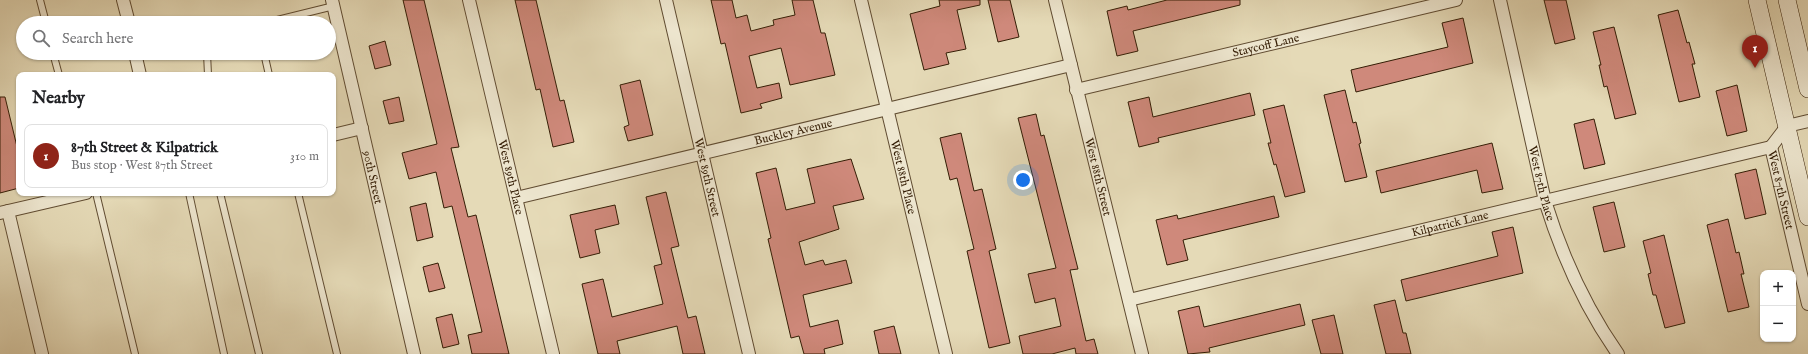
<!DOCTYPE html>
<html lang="en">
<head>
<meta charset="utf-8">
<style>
  body { margin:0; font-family:"IM FELL English",serif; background:#f2f2f2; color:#202124 }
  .controls { position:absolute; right:12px; bottom:12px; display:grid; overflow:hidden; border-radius:8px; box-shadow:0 1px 3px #0004 }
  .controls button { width:36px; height:36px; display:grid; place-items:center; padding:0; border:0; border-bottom:1px solid #e0e0e0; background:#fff; color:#202124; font:20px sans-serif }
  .you { position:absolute; left:1023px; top:180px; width:14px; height:14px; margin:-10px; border:3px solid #fff; border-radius:50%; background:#1a73e8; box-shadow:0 0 0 6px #1a73e833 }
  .badge { display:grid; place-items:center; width:26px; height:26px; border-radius:50%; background:#8f2418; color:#fff; font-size:13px; font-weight:700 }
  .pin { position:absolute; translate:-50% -33px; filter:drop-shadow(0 1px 2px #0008) }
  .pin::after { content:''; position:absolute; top:21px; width:14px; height:12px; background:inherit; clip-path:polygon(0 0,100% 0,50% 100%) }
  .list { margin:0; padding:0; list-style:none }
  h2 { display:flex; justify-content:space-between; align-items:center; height:52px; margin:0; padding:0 16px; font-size:17px }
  h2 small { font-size:13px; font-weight:400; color:#757577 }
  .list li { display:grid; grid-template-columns:26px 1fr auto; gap:12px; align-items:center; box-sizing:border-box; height:64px; margin:0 8px 8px; padding:0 8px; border:1px solid #e0e0e0; border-radius:8px }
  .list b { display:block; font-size:15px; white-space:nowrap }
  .list p { margin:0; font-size:13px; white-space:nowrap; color:#757577 }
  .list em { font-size:13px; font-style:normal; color:#757577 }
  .icon { flex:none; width:22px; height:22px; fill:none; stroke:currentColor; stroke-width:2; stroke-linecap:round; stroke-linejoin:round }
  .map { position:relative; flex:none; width:1808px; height:354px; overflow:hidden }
  .search { position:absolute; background:#fff; box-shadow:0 1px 3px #0004; left:16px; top:16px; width:320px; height:44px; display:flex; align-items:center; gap:10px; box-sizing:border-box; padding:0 14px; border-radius:22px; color:#757577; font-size:15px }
  .panel { position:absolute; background:#fff; box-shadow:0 1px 3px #0004; left:16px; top:72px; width:320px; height:124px; border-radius:8px }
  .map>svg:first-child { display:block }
  .building { fill:#cf897b; stroke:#341d05 }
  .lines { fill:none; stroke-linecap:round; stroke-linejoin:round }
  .service-casing { stroke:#604c32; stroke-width:8 }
  .minor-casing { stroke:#604c32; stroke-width:14 }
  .secondary-casing { stroke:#341d05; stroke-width:18 }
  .service { stroke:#eee7d0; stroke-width:6 }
  .minor { stroke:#eee7d0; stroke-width:12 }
  .secondary { stroke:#eee7d0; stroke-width:17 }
  .labels { text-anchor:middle; stroke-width:3; stroke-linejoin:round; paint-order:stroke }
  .street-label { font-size:12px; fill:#341d05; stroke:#eee7d0 }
</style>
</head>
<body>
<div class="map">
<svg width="1808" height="354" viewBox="0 0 1808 354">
  <rect width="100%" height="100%" fill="#e5dab7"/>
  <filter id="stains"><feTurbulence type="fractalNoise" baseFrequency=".005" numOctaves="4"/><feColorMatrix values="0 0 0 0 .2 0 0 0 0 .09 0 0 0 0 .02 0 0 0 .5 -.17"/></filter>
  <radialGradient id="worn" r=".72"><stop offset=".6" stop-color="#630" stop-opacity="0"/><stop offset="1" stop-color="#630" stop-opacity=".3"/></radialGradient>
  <!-- building -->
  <path class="building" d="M403,0H424L459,147L451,148L468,217L476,215L509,354H472L468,335L482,332L452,206L444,208L436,172L409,179L402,153L437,144Z
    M515,0H536L560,101L564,100L574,142L553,147L540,89L536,90Z
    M711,0H732L736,18L747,15L751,31L774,25L773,20L795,15L792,0H813L821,33H825L835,75L790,85L781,48L749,56L757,88L779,83L782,98L760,104L762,108L741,113L725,43L721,44Z
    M939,0H980V5L957,10L966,49L946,53L949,64L924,70L910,14L940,6Z
    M988,0H1010L1019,37L998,42Z
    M1167,0H1240V5L1133,31L1138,51L1117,56L1107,11L1127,6L1128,10Z
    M1544,0H1566L1575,39L1555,44Z
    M1678,10L1687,43L1689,42L1695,64H1692L1700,97L1679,102L1658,15Z
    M1463,18L1473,63L1356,92L1351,70L1448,47L1442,23Z
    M1614,27L1636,114L1615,119L1607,86L1604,87L1599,65H1601L1593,32Z
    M385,41L391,65L375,69L369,46Z
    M640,80L653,135L628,141L624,127L629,125L620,85Z
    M1737,85L1747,131L1727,136L1716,91Z
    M1345,90L1353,123L1356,122L1361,143L1359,144L1367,177L1345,182L1324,95Z
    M1250,93L1255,115L1158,138L1159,142L1139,147L1128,102L1149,97L1153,117Z
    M0,97H5L19,155V188L0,193Z
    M399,97L404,121L389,124L383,101Z
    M1284,105L1305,192L1285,197L1276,164L1274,165L1268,143H1271L1263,110Z
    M1036,114L1041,136L1044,135L1078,269L1070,270L1086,341L1094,339L1098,354H1076L1075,348L1052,354H1023L1019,336L1061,326L1055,298L1035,303L1028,274L1056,268L1018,118Z
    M1594,119L1605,164L1584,169L1574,124Z
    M961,133L974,191L982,189L996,249L989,251L1010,343L989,348L967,251L974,249L957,178L950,180L940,138Z
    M1492,143L1503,189L1482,193L1477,170L1381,193L1376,171Z
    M851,159L864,199L833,206L839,229L799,242L805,265L823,260L825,265L846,260L852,283L803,295L810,327L838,320L843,344L824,349L825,354H804L799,336L791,338L768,239L771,238L756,173L776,168L786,210L815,203L807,169Z
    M1756,169L1766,214L1745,219L1735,174Z
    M666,192L679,246L671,248L688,318L696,316L705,354H683L677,326L617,341L620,354H598L582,284L603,279L612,317L663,304L654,266L662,264L646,197Z
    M1274,196L1279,217L1183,240L1188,260L1167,265L1156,220L1177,215L1178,219Z
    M1614,202L1625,247L1604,252L1593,207Z
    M426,203L433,237L417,241L410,207Z
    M615,205L619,224L595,230L600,253L580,258L570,215Z
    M1728,219L1736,253L1739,252L1744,274H1741L1749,307L1728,312L1707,225Z
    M1513,227L1523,273L1406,301L1401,280L1498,256L1492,232Z
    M1664,235L1685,323L1665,328L1656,295H1653L1648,274L1651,273L1643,241Z
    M438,263L445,288L429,292L423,267Z
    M1395,300L1403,333H1406L1411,354H1386L1374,305Z
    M1300,304L1305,325L1209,348L1210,352L1188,354L1178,311L1199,306L1204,327Z
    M452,314L459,344L443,348L436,318Z
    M1334,315L1343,354H1321L1312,320Z
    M894,326L901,354H879L874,331Z"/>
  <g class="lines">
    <defs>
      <path id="service" d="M40,0L46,23
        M265,23L334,6
        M53,53L59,75
        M207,53L208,75
        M264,53L269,75
        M96,193L135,354
        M189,193L224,354
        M220,193L259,354
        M298,193L337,354"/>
      <g id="minor">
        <path d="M123,0L129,23"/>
        <path id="s1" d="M332,0L414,354"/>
        <path id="s2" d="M469,0L553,354"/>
        <path id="s3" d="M666,0L749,354"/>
        <path id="s4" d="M861,0L946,354"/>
        <path id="s5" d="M1055,0L1142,354"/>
        <path id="s6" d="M1500,0L1545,201C1562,256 1585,307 1618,354"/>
        <path d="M135,53L140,75"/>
        <path id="s7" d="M1076,90L1456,0"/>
        <path d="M333,135L362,128"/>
        <path id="s8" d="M1771,147L1808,304"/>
        <path d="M1771,147L1787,126L1808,121"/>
        <path id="s9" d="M516,198L1071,65"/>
        <path d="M8,211L42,354"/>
        <path d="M0,213L86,193"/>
        <path id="s10" d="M1129,300L1771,147"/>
      </g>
      <path id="secondary" d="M1757,0L1808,217
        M1787,0L1808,89"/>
    </defs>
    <!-- service casing -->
    <use href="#service" class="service-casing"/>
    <!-- minor casing -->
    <use href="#minor" class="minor-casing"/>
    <!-- secondary casing -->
    <use href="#secondary" class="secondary-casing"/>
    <!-- service -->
    <use href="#service" class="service"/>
    <!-- minor -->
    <use href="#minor" class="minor"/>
    <!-- secondary -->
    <use href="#secondary" class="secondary"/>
  </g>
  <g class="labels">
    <!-- street labels -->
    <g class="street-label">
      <text dy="4" stroke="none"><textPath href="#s7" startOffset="195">Staycoff Lane</textPath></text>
      <text dy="4" stroke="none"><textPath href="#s9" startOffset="285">Buckley Avenue</textPath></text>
      <text dy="4" stroke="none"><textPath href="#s1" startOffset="182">90th Street</textPath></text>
      <text dy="4" stroke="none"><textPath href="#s2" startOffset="182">West 89th Place</textPath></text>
      <text dy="4" stroke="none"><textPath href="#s3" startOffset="182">West 89th Street</textPath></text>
      <text dy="4" stroke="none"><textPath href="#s4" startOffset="182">West 88th Place</textPath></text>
      <text dy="4" stroke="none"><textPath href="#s5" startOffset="182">West 88th Street</textPath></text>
      <text dy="4" stroke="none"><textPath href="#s6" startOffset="188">West 87th Place</textPath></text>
      <text dy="4" stroke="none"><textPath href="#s8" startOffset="44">West 87th Street</textPath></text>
      <text dy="4" stroke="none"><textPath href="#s10" startOffset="330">Kilpatrick Lane</textPath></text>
    </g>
  </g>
  <rect width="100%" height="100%" filter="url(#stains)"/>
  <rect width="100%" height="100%" fill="url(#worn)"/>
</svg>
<div class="controls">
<button>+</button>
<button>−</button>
</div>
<div class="you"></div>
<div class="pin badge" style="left:1755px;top:68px">1</div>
<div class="search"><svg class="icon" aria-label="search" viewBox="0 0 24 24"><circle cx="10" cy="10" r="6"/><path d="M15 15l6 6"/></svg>Search here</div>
<section class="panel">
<h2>Nearby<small></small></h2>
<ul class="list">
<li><span class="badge">1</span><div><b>87th Street &amp; Kilpatrick</b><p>Bus stop · West 87th Street</p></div><em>310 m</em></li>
</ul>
</section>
</div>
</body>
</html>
